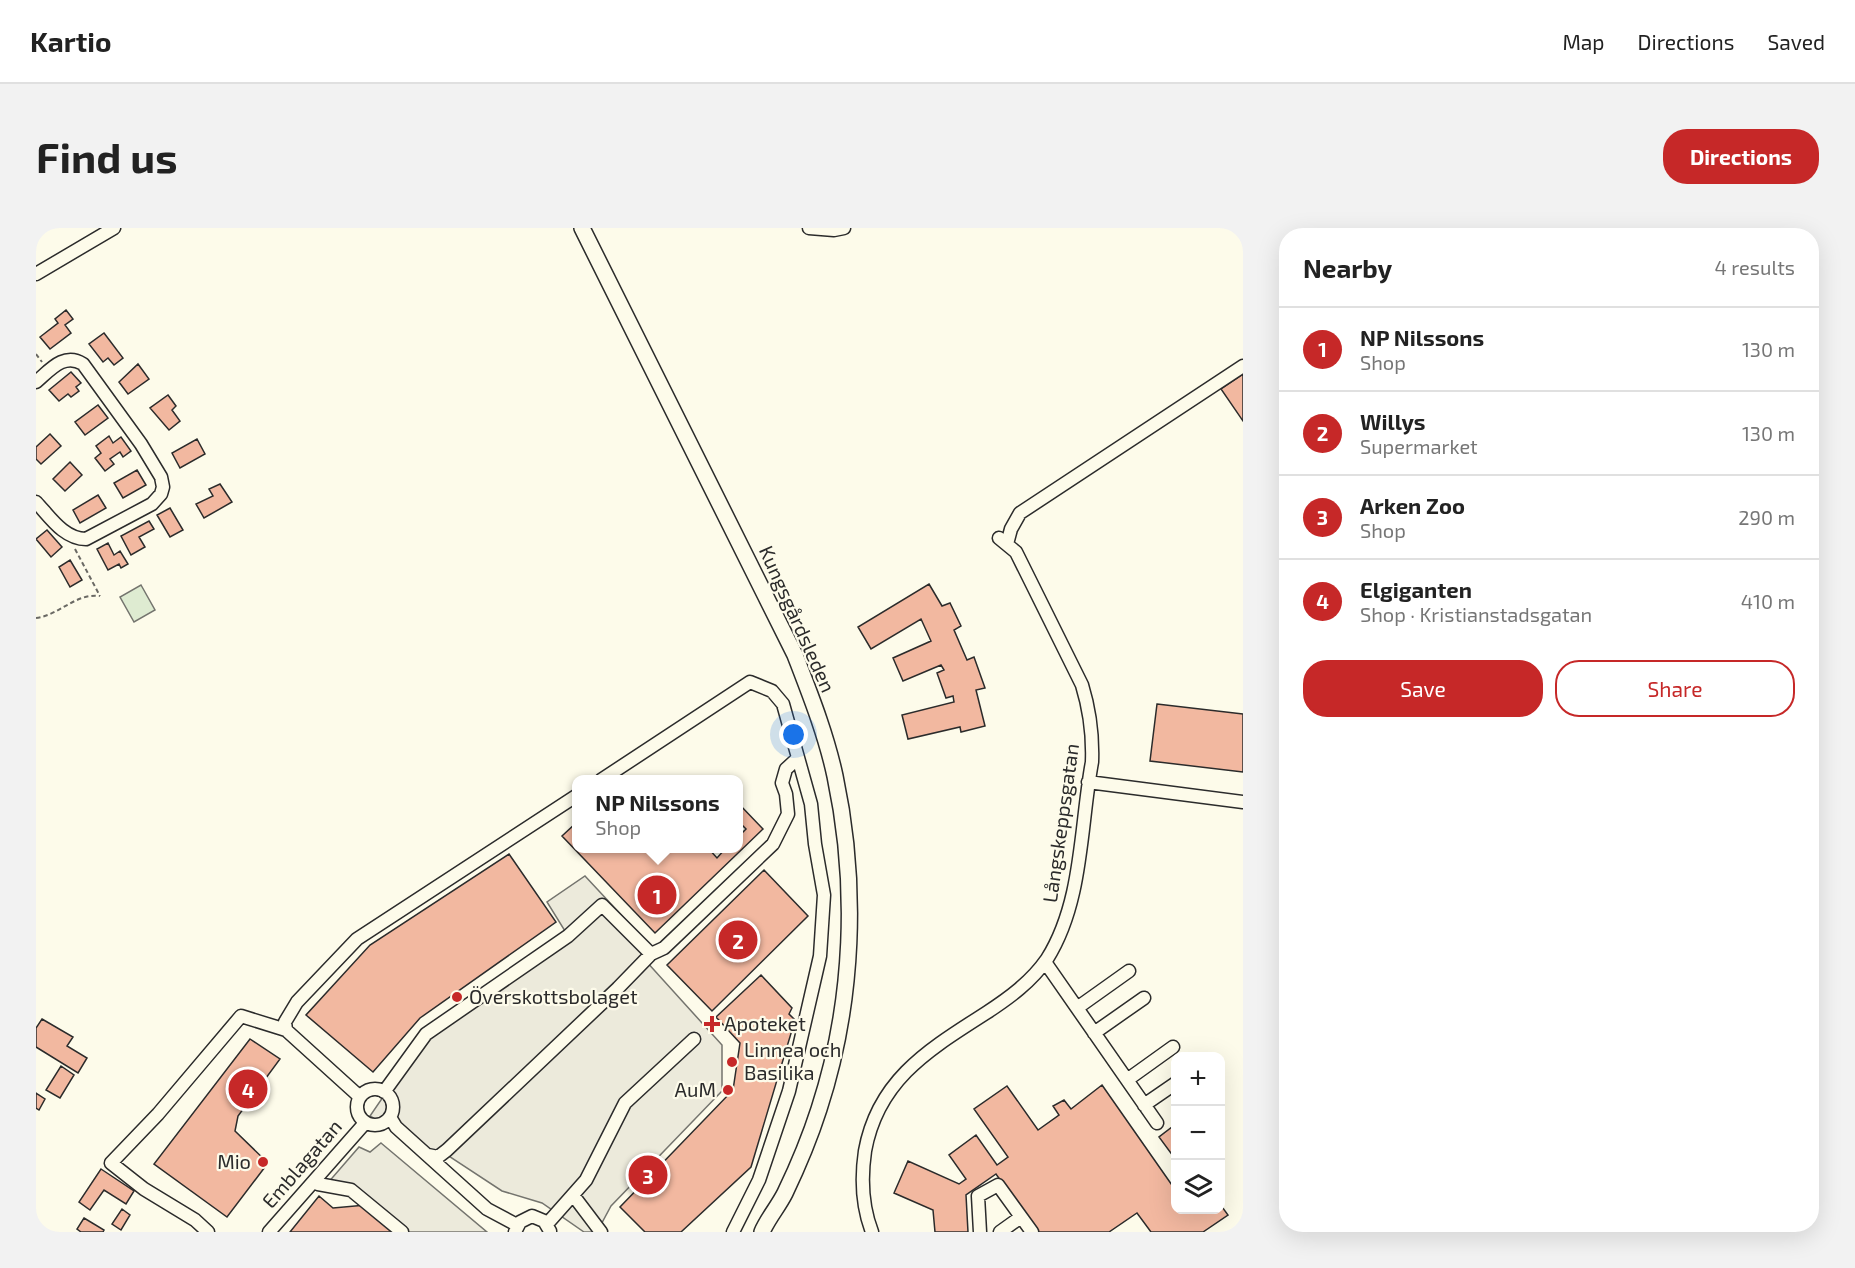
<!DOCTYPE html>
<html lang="en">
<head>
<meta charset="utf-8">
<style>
  body { margin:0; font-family:"Exo 2",sans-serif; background:#f2f2f2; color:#222 }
  .controls { position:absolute; right:18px; bottom:18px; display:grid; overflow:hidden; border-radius:12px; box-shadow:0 6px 24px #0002 }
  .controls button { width:54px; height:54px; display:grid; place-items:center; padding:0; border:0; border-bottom:2px solid #e0e0e0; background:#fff; color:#222; font:30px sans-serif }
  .you { position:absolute; left:758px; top:507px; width:21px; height:21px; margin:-15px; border:4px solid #fff; border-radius:50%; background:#1a73e8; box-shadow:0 0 0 9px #1a73e833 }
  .badge { display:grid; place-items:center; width:39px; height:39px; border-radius:50%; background:#c62828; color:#fff; font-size:20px; font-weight:700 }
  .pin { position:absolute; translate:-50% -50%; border:3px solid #fff; box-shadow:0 2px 6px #0006 }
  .popup { position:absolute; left:536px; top:547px; width:171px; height:78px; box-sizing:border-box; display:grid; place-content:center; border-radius:12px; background:#fff; filter:drop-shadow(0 2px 4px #0005); font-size:20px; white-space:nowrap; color:#767676 }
  .popup b { font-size:22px; color:#222 }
  .popup::after { content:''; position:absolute; left:50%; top:100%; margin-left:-12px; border:12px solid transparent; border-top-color:#fff }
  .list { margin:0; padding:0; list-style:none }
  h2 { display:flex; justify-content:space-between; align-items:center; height:78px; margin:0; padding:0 24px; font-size:26px }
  h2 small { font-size:20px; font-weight:400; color:#767676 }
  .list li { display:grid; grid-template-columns:39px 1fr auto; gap:18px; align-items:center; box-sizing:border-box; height:84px; padding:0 24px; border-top:2px solid #e0e0e0 }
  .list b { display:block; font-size:22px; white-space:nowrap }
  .list p { margin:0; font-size:20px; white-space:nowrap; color:#767676 }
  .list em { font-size:20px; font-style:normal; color:#767676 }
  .actions { display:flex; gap:12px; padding:18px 24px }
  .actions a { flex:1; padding:14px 0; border:2px solid #c62828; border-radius:24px; text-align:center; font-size:21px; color:#c62828 }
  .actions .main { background:#c62828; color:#fff }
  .icon { flex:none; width:33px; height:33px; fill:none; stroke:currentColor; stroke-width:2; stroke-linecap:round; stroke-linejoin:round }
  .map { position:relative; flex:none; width:1207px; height:1004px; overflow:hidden; border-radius:24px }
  header { display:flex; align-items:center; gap:36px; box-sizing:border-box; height:84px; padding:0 30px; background:#fff; border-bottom:2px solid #e0e0e0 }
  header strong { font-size:28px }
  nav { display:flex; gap:33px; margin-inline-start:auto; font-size:21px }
  .intro { display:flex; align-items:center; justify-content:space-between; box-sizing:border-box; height:144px; padding:0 36px }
  h1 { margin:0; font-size:42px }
  .button { padding:15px 27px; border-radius:24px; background:#c62828; color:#fff; font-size:21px; font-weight:700 }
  main { display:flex; gap:36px; padding:0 36px }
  aside { flex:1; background:#fff; border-radius:24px; box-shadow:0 6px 24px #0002 }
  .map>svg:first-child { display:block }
  .green { fill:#deebd1; stroke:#74746e; stroke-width:1.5 }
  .parking { fill:#eceadb; stroke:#74746e; stroke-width:1.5 }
  .building { fill:#f2b8a0; stroke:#2b2b2b; stroke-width:1.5 }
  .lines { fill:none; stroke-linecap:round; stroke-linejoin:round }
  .minor-casing { stroke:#2b2b2b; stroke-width:15 }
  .major-casing { stroke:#2b2b2b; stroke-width:18 }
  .path { stroke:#6a6964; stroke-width:2; stroke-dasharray:4.5 3; stroke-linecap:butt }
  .minor { stroke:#fdfbea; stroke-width:12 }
  .major { stroke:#fdfbea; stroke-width:15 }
  .poi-dot { fill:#c62828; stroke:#fdfbea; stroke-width:2 }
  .labels { text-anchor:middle; stroke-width:4.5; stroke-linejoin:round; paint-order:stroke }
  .street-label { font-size:20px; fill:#2b2b2b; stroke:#fdfbea }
  .poi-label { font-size:20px; fill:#2b2b2b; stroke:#fdfbea; text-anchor:start }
</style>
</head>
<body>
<header>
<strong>Kartio</strong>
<nav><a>Map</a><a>Directions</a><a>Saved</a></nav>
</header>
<div class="intro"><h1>Find us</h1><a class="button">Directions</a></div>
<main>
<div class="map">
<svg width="1207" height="1004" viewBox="0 0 1207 1004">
  <rect width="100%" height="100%" fill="#fdfbea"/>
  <!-- green -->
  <path class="green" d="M105,357L119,382L98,394L84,369Z"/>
  <!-- parking -->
  <path class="parking" d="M549,648L616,720L444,887L430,895L400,929L334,888L390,806L534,711L511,674Z
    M609,732L686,817V863L575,978L561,1004H548L506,975L466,963L408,925Z
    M345,915L451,1004H362L314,964L290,957L323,919L334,924Z"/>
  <!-- building -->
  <path class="building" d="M30,82L37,91L29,97L35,105L14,121L4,109L22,95L19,91Z
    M68,105L87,130L78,137L72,130L67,134L53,116Z
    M102,136L113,151L92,166L83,154Z
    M35,144L45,155L40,159L43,163L35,169L32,166L23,173L13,162Z
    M1207,146V193L1185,161Z
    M132,167L140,178L136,182L144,193L133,202L114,180Z
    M62,177L72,190L49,207L39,194Z
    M14,206L25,218L5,236L0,231V219Z
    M73,208L77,215L85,209L95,223L87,229L84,224L74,231L78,236L69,243L59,230L65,225L60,218Z
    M161,211L169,226L144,240L136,225Z
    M34,234L46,247L29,263L17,251Z
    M101,242L110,257L87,270L78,255Z
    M184,256L196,274L168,290L160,276L177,268L173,261Z
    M62,267L70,280L44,295L37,282Z
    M134,280L147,302L134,309L121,287Z
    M113,293L118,301L103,309L109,319L95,327L85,308Z
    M11,302L26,319L15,329L0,311Z
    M72,315L78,327L84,323L92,336L85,340L83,336L72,342L61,321Z
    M34,332L46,352L34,359L23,339Z
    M893,356L906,378L914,375L925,398L918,402L931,432L938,429L949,460L940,462L949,498L925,504L924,499L872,511L866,487L918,474L917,468L910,470L901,445L908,442L905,437L867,453L857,430L895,413L885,391L835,421L822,399Z
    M1121,476L1207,486V544L1114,533Z
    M702,575L727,601L619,705L526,608L540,595V620H672L681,630L690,620H702V609L710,601L702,593Z
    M473,626L520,694L384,790L337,844L270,787L334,717Z
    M728,642L772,688L676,783L631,737Z
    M725,747L756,780L753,786L759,792L715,939L645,1004H609L584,979L697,862L704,815L680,789Z
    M6,791L37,809L31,818L51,830L42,845L0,819V800Z
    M214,811L244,831L202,888L199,903L232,935L191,989L118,936Z
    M25,838L38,847L24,870L10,862Z
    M1066,857L1138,960L1140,959V982H1184V976L1192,987L1167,1004H1115L1101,985L1073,1004H1001L960,946L930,967L932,1004H899L897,982L858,965L872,933L923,956L930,951L913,927L940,907L961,937L972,929L938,881L971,858L1002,902L1023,887L1017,878L1028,872L1035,881Z
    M0,865L9,871L3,882L0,880Z
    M1136,899L1140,903V932L1123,909Z
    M65,941L98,963L90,976L68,962L54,982L43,974Z
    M283,968L297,980L330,977L361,1004H254Z
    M86,981L94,987L85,1002L76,996Z
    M48,990L68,1002L67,1004H45L41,1001Z"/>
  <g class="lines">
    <defs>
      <path id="minor" d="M773,0L798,2L808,0
        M0,46L78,0
        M0,154C14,142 28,124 47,136L105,216L125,249L127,259L125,266L116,276L50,311C28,311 14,289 0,274
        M971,316L975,301L984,285L1207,138
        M565,552L714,454L736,463L747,476L775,576L779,616L788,667L784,728L753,863L723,952L697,1004
        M1052,554L1207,574
        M615,726L628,720L737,616L752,586L750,566L746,555L750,541L762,530
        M1009,734L1121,895
        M1041,780L1093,743
        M250,802L249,794L261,774L321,711L540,568
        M1058,805L1108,770
        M1091,852L1137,819
        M321 879a18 18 0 1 1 36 0a18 18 0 1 1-36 0Z
        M348,864L390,806L532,708L566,677L615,726L582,760L411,922L402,929L392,927
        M1108,877L1140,855
        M354,889L360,899L451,981L481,997
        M282,956L315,962L366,1004
        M537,967L565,1004
        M511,996L550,952L589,875L658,811
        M172,1004L159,992L108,961L75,935L122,886L205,788L250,802L324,869
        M233,1004L329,895
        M479,1004L484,994L496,988L508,993L514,1003
        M836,1004C826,978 825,950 829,923C842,851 894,821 950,785C973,770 995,754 1011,731C1047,674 1044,599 1056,534C1057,507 1054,483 1046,457L980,324L963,310
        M944,1004L942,968L962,957L996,1004
        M964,1004L985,989"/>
      <path id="major" d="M546,0L759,427C774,466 790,506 799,548C822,656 818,774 783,881C774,909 762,938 749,965C742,979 732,990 726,1004"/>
    </defs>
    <!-- minor casing -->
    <use href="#minor" class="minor-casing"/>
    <!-- major casing -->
    <use href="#major" class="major-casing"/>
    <!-- path -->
    <path class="path" d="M0,126L6,134
      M39,321L64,368
      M0,390C24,387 39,365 64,368"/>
    <!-- minor -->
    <use href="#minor" class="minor"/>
    <!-- major -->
    <use href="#major" class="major"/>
  </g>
  <!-- markers -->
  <g class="poi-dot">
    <circle cx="421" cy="769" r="6"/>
    <path d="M673 787h6v6h6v6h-6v6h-6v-6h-6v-6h6z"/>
    <circle cx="696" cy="834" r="6"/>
    <circle cx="692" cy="862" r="6"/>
    <circle cx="227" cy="934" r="6"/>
  </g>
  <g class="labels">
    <!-- street labels -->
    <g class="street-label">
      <text transform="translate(761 391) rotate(66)" y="7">Kungsgårdsleden</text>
      <text transform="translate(1025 595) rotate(-82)" y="7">Långskeppsgatan</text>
      <text transform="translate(266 936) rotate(-49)" y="7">Emblagatan</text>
    </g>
    <!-- poi labels -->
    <g class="poi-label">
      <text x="433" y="776">Överskottsbolaget</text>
      <text x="688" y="803">Apoteket</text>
      <text x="708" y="829">Linnea och<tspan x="708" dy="23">Basilika</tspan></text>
      <text x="680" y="869" text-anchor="end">AuM</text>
      <text x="215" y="941" text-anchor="end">Mio</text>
    </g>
  </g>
</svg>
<div class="controls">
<button>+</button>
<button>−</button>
<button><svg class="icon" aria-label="layers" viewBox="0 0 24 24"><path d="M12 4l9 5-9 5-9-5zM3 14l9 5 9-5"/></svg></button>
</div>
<div class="you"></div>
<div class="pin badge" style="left:621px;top:667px">1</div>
<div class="popup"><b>NP Nilssons</b>Shop</div>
<div class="pin badge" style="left:702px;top:712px">2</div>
<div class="pin badge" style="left:612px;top:947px">3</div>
<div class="pin badge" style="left:212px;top:861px">4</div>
</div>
<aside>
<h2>Nearby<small>4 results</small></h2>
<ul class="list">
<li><span class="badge">1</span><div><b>NP Nilssons</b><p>Shop</p></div><em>130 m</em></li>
<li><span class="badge">2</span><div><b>Willys</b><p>Supermarket</p></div><em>130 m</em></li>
<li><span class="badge">3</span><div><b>Arken Zoo</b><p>Shop</p></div><em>290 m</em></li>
<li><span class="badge">4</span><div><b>Elgiganten</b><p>Shop · Kristianstadsgatan</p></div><em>410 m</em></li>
</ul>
<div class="actions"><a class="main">Save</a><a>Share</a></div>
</aside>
</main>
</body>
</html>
